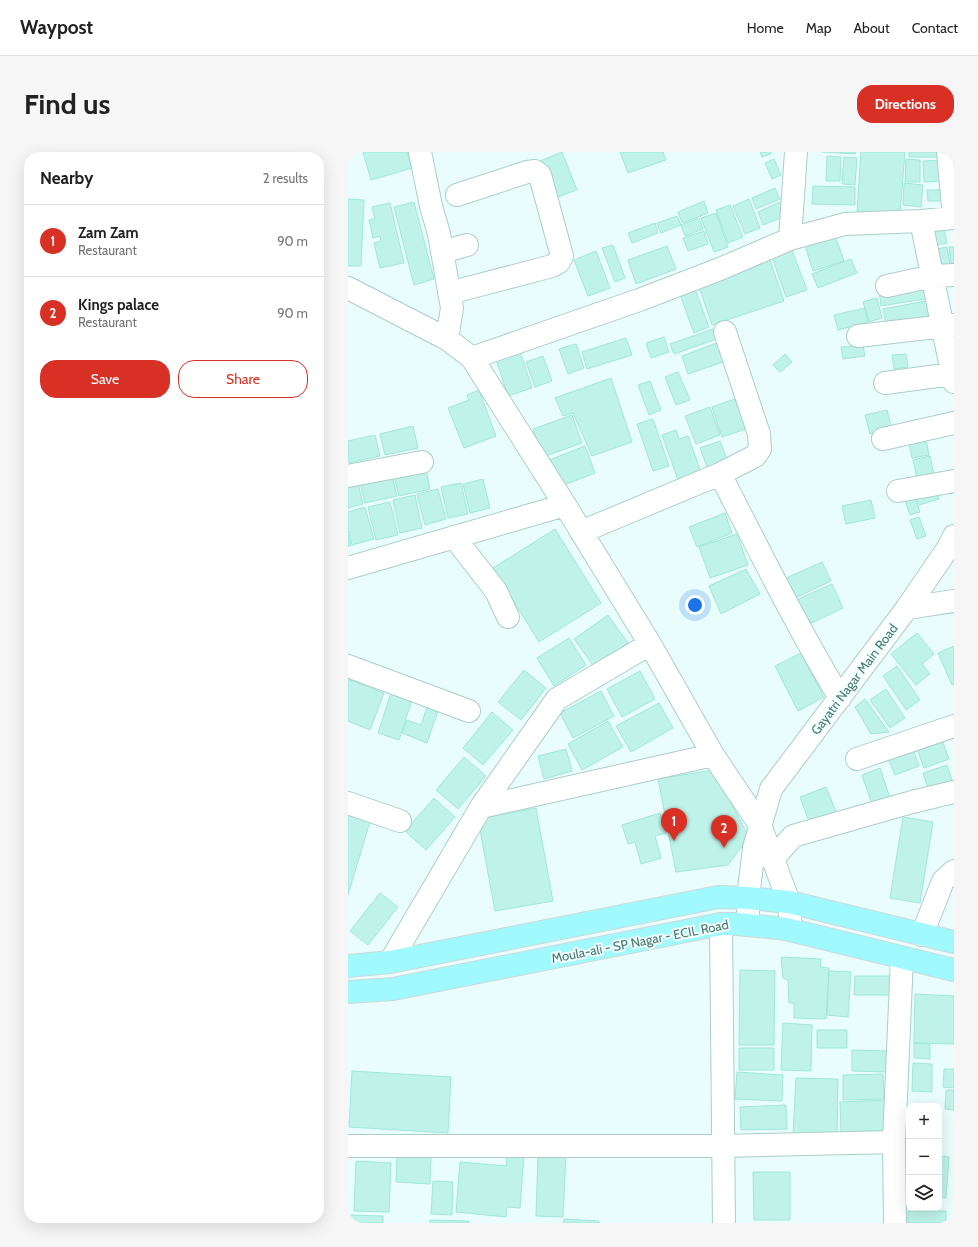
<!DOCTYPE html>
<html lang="en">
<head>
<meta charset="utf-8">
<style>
  body { margin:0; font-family:Cabin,sans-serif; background:#f6f6f6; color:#222 }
  .controls { position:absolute; right:12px; bottom:12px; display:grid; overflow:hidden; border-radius:8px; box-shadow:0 4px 16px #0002 }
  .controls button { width:36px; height:36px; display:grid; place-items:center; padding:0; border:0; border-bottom:1px solid #e0e0e0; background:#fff; color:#222; font:20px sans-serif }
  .you { position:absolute; left:347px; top:453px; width:14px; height:14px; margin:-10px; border:3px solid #fff; border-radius:50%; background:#1a73e8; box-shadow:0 0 0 6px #1a73e833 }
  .badge { display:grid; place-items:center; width:26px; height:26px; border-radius:50%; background:#d93025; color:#fff; font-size:13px; font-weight:700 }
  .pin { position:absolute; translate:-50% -33px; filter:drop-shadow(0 1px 2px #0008) }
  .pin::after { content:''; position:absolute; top:21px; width:14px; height:12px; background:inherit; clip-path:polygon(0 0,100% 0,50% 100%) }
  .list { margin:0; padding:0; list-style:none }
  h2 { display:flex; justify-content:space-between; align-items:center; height:52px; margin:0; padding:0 16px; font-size:17px }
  h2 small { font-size:13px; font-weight:400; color:#767676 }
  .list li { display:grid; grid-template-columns:26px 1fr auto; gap:12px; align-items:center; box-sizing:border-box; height:72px; padding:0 16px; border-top:1px solid #e0e0e0 }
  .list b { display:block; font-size:15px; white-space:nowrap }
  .list p { margin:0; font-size:13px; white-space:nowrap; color:#767676 }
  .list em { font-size:13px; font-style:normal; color:#767676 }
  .actions { display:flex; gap:8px; padding:12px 16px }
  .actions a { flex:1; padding:9px 0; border:1px solid #d93025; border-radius:16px; text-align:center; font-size:14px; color:#d93025 }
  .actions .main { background:#d93025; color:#fff }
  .icon { flex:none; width:22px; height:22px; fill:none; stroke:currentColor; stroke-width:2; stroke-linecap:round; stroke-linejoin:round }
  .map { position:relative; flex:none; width:606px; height:1071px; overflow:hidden; border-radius:16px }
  header { display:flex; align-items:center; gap:24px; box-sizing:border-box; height:56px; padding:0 20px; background:#fff; border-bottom:1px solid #e0e0e0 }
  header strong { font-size:19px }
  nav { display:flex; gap:22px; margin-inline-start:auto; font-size:14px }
  .intro { display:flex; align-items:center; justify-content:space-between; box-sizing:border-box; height:96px; padding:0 24px }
  h1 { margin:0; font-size:28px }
  .button { padding:10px 18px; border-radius:16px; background:#d93025; color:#fff; font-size:14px; font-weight:700 }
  main { display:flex; gap:24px; padding:0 24px }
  aside { flex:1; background:#fff; border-radius:16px; box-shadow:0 4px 16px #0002 }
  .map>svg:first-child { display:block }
  .building { fill:#bff3e9; stroke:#9fe7d8 }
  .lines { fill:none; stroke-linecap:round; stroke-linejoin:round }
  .minor-casing { stroke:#abcec9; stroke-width:24 }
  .major-casing { stroke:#cdd9d6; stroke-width:24 }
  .minor { stroke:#fff; stroke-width:22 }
  .major { stroke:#a0f9fd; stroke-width:22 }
  .labels { text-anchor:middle; stroke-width:4; stroke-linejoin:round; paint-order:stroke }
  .street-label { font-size:13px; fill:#4b796e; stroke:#f0ffff }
</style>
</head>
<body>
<header>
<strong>Waypost</strong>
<nav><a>Home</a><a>Map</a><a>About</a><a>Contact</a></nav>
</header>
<div class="intro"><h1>Find us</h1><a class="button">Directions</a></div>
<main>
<aside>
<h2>Nearby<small>2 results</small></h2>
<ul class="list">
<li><span class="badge">1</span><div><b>Zam Zam</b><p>Restaurant</p></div><em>90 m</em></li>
<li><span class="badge">2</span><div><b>Kings palace</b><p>Restaurant</p></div><em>90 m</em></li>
</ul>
<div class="actions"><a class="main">Save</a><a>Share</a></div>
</aside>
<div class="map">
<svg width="606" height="1071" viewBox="0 0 606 1071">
  <rect width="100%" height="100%" fill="#e9fdfd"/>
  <!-- building -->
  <path class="building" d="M15,0H59L64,16L23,28Z
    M214,0L229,38L207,46L192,9Z
    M272,0H315L318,8L280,21Z
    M412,0H423V2L414,5Z
    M474,0H508L507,2Z
    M513,0H557L552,62L509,59Z
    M561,0H595V5H561Z
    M479,4L493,5L492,29H478Z
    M496,5L509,6L507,33L494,32Z
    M426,7L433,23L424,27L417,11Z
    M558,7L572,8V30H557Z
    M597,8L598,29L576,30L575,9Z
    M556,31L575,33L573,55L555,53Z
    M465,34L507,35V53L464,52Z
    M427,36L432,47L408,57L404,46Z
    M579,38H593L592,49H580Z
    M0,47L16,48L13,114H0Z
    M401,47L412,76L397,82L385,54Z
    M356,49L360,61L334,71L330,60Z
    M434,49L440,63L415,73L410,60Z
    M66,50L86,127L66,133L46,55Z
    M42,51L56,111L32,116L26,91L33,89L32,84L25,86L21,68L27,67L24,55Z
    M382,53L395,85L380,91L368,58Z
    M368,61L380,95L366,100L353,66Z
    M329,64L333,73L313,81L309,71Z
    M351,66L355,77L337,84L333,73Z
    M307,71L310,81L284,91L280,81Z
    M596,77L599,91L582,94L580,80Z
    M356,79L360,92L340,99L335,86Z
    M487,83L496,109L465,119L457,93Z
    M265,93L277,126L267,130L254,96Z
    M319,94L328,117L288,132L280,108Z
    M599,95L602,112L587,115L583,98Z
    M601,95H606V111H603Z
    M444,98L459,138L438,145L424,105Z
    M248,99L262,136L240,144L226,108Z
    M503,107L509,121L470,136L464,122Z
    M422,108L436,149L364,173L350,132Z
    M579,129L582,146L533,154L531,138Z
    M346,134L361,175L346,181L331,140Z
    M529,146L534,166L521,170L515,150Z
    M583,148L585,163L538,172L535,157Z
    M517,156L520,170L490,178L486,163Z
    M365,177L369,187L326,202L322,192Z
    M316,185L321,200L303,206L298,191Z
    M278,186L284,203L239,217L234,200Z
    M371,190L378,209L340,222L334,204Z
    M228,192L236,216L220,222L211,197Z
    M515,193L517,204L495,207L493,195Z
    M171,196L184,236L160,244L147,204Z
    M437,202L444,210L432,220L425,213Z
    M558,202L560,215L546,217L544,203Z
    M195,204L204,229L187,235L178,210Z
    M330,220L342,248L328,253L317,225Z
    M263,226L284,290L244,304L225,261L215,264L207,246Z
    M302,229L313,258L301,263L290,233Z
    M131,238L148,284L116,296L100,256L121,248L119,243Z
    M387,247L398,277L374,285L364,255Z
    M362,255L372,283L348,292L337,264Z
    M539,258L544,277L522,282L517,263Z
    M224,263L234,291L195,305L185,277Z
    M305,267L321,314L305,319L289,272Z
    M65,274L70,296L37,303L32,282Z
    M328,278L331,287L340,284L353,320L330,328L314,283Z
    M577,282L581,303L564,306L560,286Z
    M27,283L32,304L1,311L0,289Z
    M372,289L379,307L359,315L352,296Z
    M237,294L247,321L211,335L201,308Z
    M582,304L586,323L569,326L565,308Z
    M78,317L82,337L51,344L46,324Z
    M44,323L49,344L17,351L12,330Z
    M135,327L142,356L122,361L115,332Z
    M10,331L15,352L0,356V333Z
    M113,331L120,362L100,366L93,335Z
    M588,336L591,347L571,353L568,341Z
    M90,337L98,367L77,373L69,342Z
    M566,342L572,360L562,363L556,346Z
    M67,343L74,376L52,381L45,348Z
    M523,348L527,366L498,372L494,354Z
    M42,350L50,383L28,388L20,355Z
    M17,355L26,387L4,393L0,378V360Z
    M377,361L384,381L349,395L341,375Z
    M571,365L578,384L569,387L562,368Z
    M207,377L253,451L191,490L145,416Z
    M389,382L400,413L362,426L351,395Z
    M0,383L3,394H0Z
    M474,410L483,429L445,447L436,427Z
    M398,417L412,442L373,462L361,434Z
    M484,432L495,456L457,474L446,449Z
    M260,463L280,491L246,515L226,487Z
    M569,481L586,502L574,512L582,522L568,533L543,502Z
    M221,486L238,513L206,534L189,506Z
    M606,494V532L604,533L590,501Z
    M453,501L476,545L450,559L427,514Z
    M549,514L572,548L558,558L535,524Z
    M176,518L198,536L173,568L150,550Z
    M292,519L307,547L274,565L259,537Z
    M0,527L36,541L22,578L0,569Z
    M538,537L557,566L542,576L522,548Z
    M44,538L65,545L51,588L30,581Z
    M253,539L266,564L225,586L212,561Z
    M517,547L541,580L523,582L507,555Z
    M81,549L92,553L79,591L54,581L59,568L73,573Z
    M311,551L325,576L283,600L268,574Z
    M144,560L165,578L135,613L115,596Z
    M260,569L275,595L234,618L220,592Z
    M594,588L601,607L576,616L569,597Z
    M218,597L224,619L196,627L190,604Z
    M565,597L571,614L547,623L540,606Z
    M116,605L138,624L110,657L88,638Z
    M599,613L606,635L582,643L575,621Z
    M532,616L543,649L525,655L514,623Z
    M365,618L401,685L380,713L328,720L310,627Z
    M478,635L489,662L462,672L452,645Z
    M86,646L107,665L78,698L57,679Z
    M188,656L205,749L147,759L130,667Z
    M0,659L23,666L0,743Z
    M312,661L318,681L307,684L313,706L293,712L287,690L280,692L274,673Z
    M555,665L585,670L572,751L542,746Z
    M32,741L50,755L20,793L2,779Z
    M433,805L473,807L472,815L481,816L478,867L446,866V851H441L440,828L435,826Z
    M392,818L427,819L426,893H391Z
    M481,819L503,820L500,865L479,863Z
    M507,824H543V843H506Z
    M567,842L606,844V892L566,891Z
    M435,871L464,873L463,919L433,918Z
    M469,878H499V896H469Z
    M566,891L582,892V907L566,906Z
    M391,896H426V918H391Z
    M504,898L539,899V920L504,919Z
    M565,911L584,912V940L564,939Z
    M596,917H606V936L595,935Z
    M4,919L103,925L100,981L1,975Z
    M389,920L435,923L434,949L387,947Z
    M535,922L536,947L495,948V923Z
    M448,926L490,927L489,983L445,982Z
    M598,938H606V958L597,957Z
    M538,948L539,978L493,980L492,950Z
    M438,953L439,977L393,978L392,955Z
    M159,1001L176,1003L172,1056L159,1055L158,1065L108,1060L112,1010L158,1014Z
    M190,1001L218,1003L215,1065L188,1064Z
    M49,1004L83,1005L82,1032L48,1030Z
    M591,1004L601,1005L598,1046L591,1045Z
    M8,1009L43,1011L41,1060L6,1059Z
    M405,1020H442V1068H406Z
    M85,1029L105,1030L104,1063L83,1062Z
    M560,1059H598V1071H560Z
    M0,1063L35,1064V1071H0Z
    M216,1067L251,1069V1071H215Z
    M82,1068L121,1069V1071H82Z"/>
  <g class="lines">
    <defs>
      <path id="minor" d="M72,0L83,54L91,82L104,156L99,187
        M573,69L606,230
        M442,87L448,0
        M94,100L119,93
        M539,134L585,124L606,123
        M0,136L99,187L124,206L217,353L302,492L365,603L412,673L441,750L443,778
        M101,141L204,114L211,110L214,104L192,23L187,19L179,20L109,43
        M510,184L606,173
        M124,206L291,148L372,117L442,87L497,72L573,69L606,66L600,0
        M537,231L604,222
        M535,287L606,271
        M372,322L407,304L412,297L411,282L377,180
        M0,324L74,310
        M550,339L606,329
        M233,380L372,322C411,398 448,473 492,546
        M106,385L148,439L160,465
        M0,416L217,353
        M559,456L606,449
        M0,514L121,559
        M509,607L606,574
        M0,651L52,669
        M133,655L365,603
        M424,708L445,684L564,650L606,640
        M373,772L376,1071
        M400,773V746L406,696L423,637L559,456L600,396L606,384
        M574,783L595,729L606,719
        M42,810L133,655L209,547L302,492
        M0,994H376L546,990
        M547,1071L546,990L554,806"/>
      <path id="major" d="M0,814L42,810L370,745L400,746L441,750L606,790
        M0,840L45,837L373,772H389L438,777L606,818"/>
    </defs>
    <!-- minor casing -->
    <use href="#minor" class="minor-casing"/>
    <!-- major casing -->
    <use href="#major" class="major-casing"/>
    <!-- minor -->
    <use href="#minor" class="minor"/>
    <!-- major -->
    <use href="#major" class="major"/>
  </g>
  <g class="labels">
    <!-- street labels -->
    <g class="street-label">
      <text transform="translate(506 527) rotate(-53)" y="5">Gayatri Nagar Main Road</text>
      <text transform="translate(292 789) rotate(-11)" y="5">Moula-ali - SP Nagar - ECIL Road</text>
    </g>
  </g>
</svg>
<div class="controls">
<button>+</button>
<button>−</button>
<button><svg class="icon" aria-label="layers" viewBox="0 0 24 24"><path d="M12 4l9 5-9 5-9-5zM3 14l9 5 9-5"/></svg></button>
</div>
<div class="you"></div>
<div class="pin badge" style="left:326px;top:689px">1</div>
<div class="pin badge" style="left:376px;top:696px">2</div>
</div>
</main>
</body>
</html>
